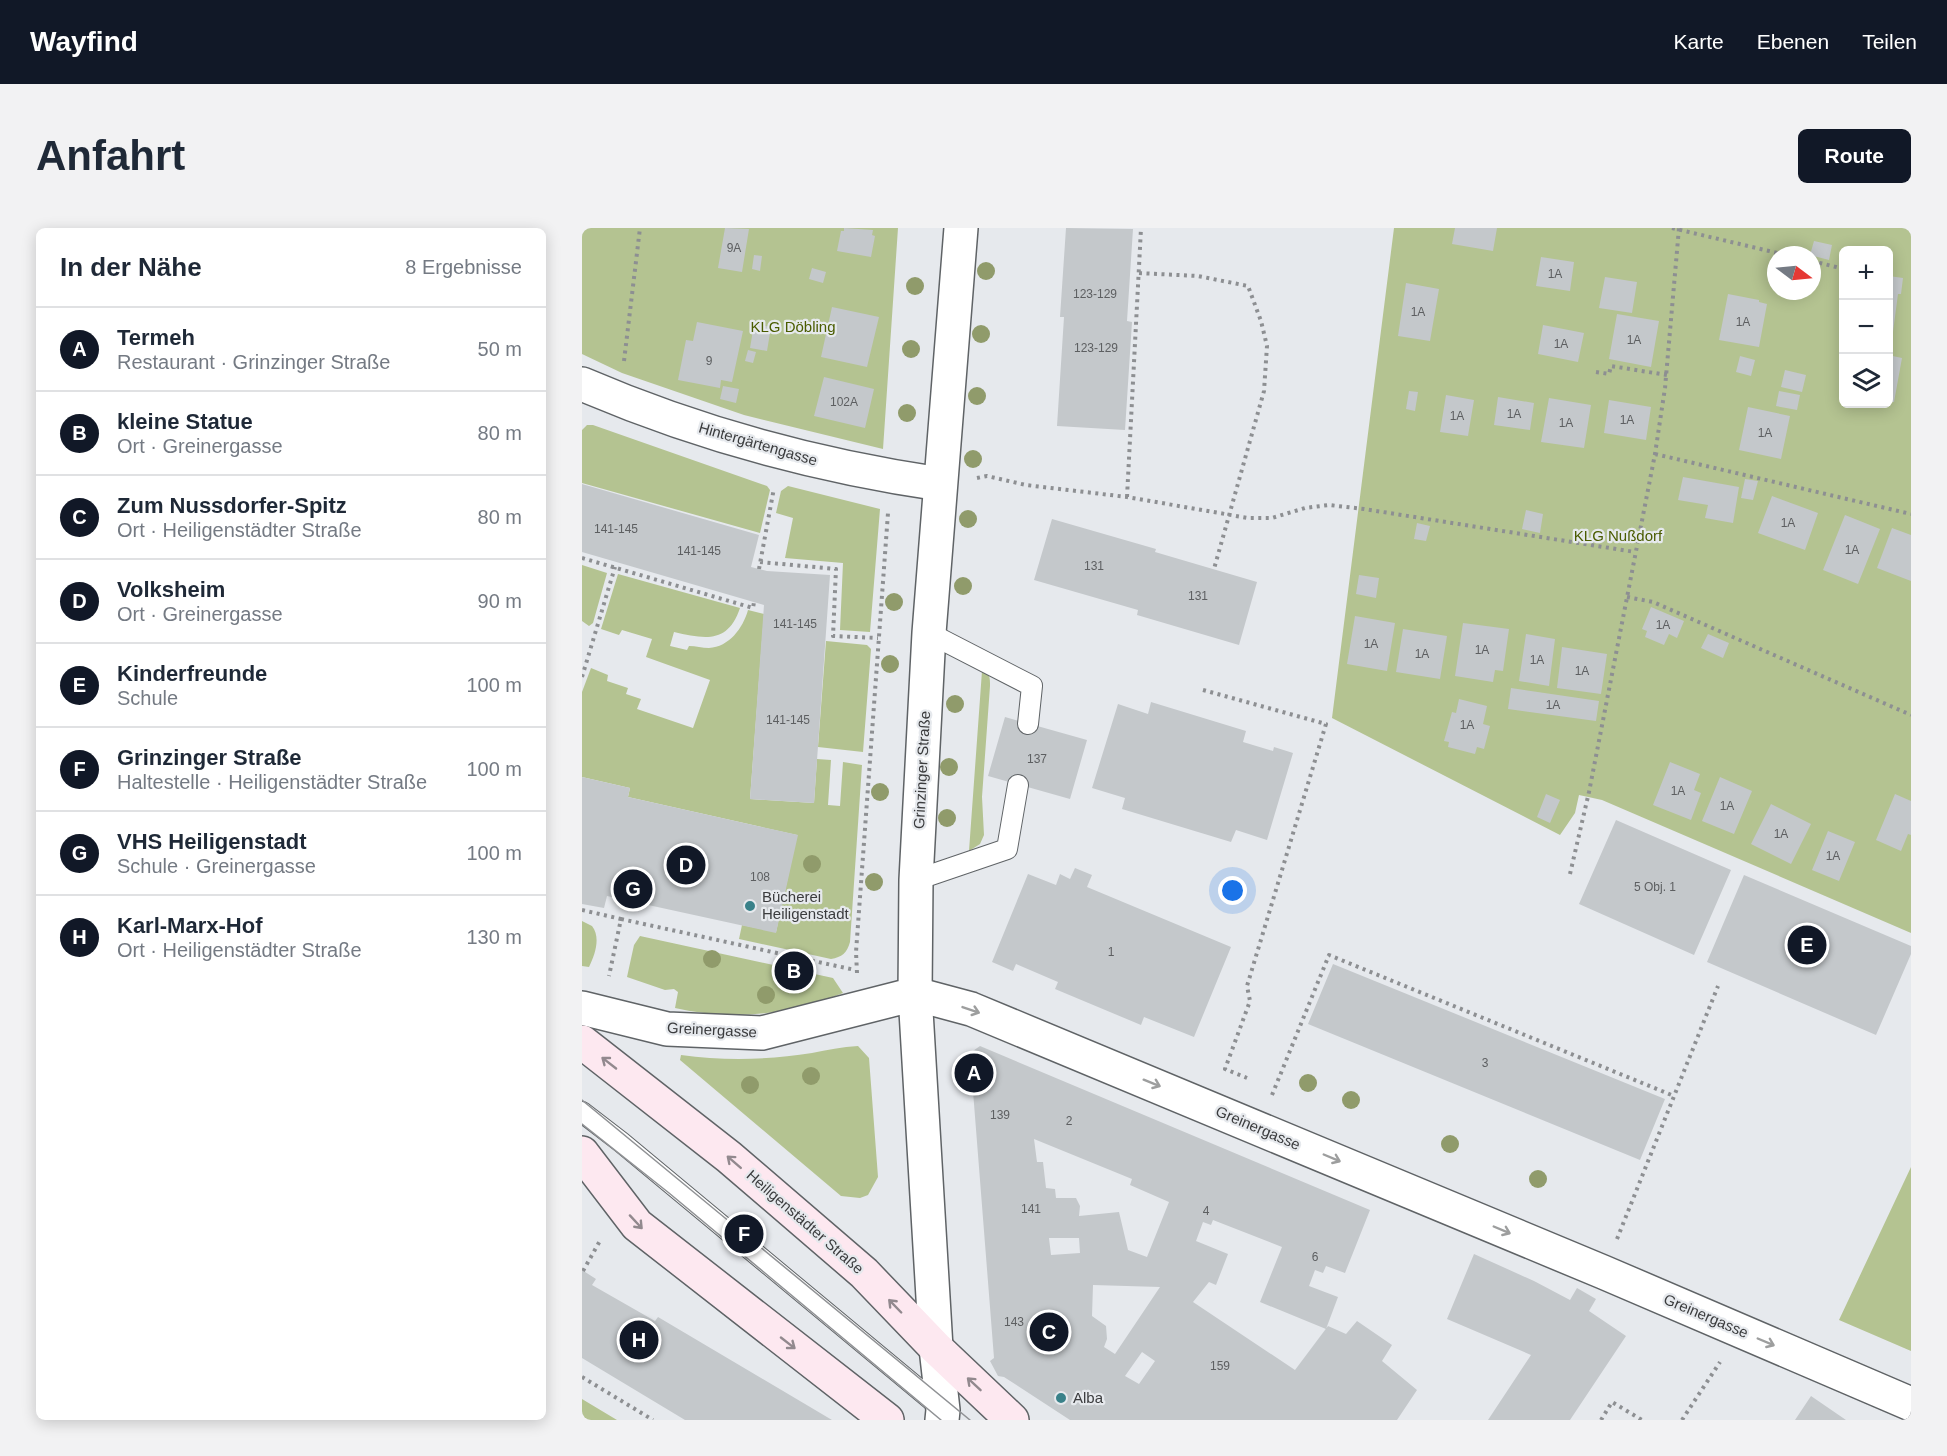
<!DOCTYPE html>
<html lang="de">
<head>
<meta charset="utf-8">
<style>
  body { margin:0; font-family:Helvetica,sans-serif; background:#f2f2f3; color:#1f2937 }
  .controls { position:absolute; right:18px; top:18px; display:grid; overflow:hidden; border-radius:9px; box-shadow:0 3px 15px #0003 }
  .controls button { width:54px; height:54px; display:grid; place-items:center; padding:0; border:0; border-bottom:2px solid #e0e1e3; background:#fff; color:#1f2937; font:30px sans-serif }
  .compass { position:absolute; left:1185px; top:18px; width:54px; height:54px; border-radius:50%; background:#fff; box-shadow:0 3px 15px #0003; rotate:106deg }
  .you { position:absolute; left:651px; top:663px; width:21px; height:21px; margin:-15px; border:4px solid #fff; border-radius:50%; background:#1a73e8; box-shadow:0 0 0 9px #1a73e833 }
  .badge { display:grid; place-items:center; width:39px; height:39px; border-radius:50%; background:#111827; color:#fff; font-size:20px; font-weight:700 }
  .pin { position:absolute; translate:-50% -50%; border:3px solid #fff; box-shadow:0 2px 6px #0006 }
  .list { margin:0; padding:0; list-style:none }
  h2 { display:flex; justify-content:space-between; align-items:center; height:78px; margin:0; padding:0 24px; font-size:26px }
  h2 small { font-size:20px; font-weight:400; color:#747a83 }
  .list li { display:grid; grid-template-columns:39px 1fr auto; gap:18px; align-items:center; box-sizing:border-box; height:84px; padding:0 24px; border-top:2px solid #e0e1e3 }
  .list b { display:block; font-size:22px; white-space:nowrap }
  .list p { margin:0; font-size:20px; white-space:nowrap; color:#747a83 }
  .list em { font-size:20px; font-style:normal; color:#747a83 }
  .icon { flex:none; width:33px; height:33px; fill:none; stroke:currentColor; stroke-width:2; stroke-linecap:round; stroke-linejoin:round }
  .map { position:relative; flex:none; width:1329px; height:1192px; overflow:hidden; border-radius:9px }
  header { display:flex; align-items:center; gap:36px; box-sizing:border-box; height:84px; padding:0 30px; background:#111827; color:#fff }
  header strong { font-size:28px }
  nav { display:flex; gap:33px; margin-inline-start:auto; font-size:21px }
  .intro { display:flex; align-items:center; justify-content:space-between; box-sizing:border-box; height:144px; padding:0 36px }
  h1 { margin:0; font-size:42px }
  .button { padding:15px 27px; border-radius:9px; background:#111827; color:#fff; font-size:21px; font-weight:700 }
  main { display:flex; gap:36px; padding:0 36px }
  aside { flex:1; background:#fff; border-radius:9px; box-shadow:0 3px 15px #0003 }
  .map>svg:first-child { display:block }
  .green { fill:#b4c391; fill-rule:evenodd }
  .building { fill:#c4c8cb; fill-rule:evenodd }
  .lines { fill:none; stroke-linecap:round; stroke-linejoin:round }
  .service-casing { stroke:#5f6366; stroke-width:22 }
  .minor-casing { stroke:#5f6366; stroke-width:36 }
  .tertiary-casing { stroke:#5f6366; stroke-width:36 }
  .secondary-casing { stroke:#5f6366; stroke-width:36 }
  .path { stroke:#8d8f92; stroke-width:4; stroke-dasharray:3 4.5; stroke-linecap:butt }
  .service { stroke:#fff; stroke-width:20 }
  .minor { stroke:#fff; stroke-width:33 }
  .tertiary { stroke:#fff; stroke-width:33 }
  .secondary { stroke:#fde8f0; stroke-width:33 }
  .tram { stroke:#909295; stroke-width:1.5 }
  .tree { fill:#909b6b }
  .oneway { stroke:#9d9e9e }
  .oneway2 { stroke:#92898e }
  .poi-dot { fill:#398189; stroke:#e6e9ed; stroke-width:2 }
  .labels { text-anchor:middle; stroke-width:4.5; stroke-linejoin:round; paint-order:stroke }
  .number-label { font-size:12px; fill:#5d5f61 }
  .park-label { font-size:15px; fill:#4a5c01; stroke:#e6e9ed }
  .street-label { font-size:15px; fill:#3b3c3e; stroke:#e6e9ed }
  .poi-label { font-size:15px; fill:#3b3c3e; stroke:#e6e9ed; text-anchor:start }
</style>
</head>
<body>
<header>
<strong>Wayfind</strong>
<nav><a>Karte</a><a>Ebenen</a><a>Teilen</a></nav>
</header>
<div class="intro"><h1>Anfahrt</h1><a class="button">Route</a></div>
<main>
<aside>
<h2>In der Nähe<small>8 Ergebnisse</small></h2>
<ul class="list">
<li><span class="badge">A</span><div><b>Termeh</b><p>Restaurant · Grinzinger Straße</p></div><em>50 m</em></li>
<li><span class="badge">B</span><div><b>kleine Statue</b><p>Ort · Greinergasse</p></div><em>80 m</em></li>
<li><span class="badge">C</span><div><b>Zum Nussdorfer-Spitz</b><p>Ort · Heiligenstädter Straße</p></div><em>80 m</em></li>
<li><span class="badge">D</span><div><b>Volksheim</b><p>Ort · Greinergasse</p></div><em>90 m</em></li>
<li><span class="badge">E</span><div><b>Kinderfreunde</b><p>Schule</p></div><em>100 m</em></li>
<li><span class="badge">F</span><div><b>Grinzinger Straße</b><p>Haltestelle · Heiligenstädter Straße</p></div><em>100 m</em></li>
<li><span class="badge">G</span><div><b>VHS Heiligenstadt</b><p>Schule · Greinergasse</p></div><em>100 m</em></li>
<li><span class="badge">H</span><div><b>Karl-Marx-Hof</b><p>Ort · Heiligenstädter Straße</p></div><em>130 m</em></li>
</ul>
</aside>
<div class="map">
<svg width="1329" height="1192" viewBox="0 0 1329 1192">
  <rect width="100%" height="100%" fill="#e6e9ed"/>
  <!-- green -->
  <path class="green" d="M0,0H316L301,221L162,187L40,145L0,126Z
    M812,0H1329V705L1020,572L997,567L993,585L978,607L750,490ZM1262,22H1306V176H1262ZM1194,27H1230V63H1194Z
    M5,197H11L185,258L188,262L178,305L0,255V202Z
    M206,258L298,281L288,404L258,402L261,335L203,330L211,290L194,285L199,263Z
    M0,337L25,345L11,395L7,398L0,393Z
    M36,346L158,380C146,416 123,411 92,404L88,418L105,422L107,418C114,418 120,420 127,420C147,419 161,400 166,382L182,386L168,571L232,575L235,531L249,532L246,577L258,578L261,534L280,537L268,714C265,725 260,729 249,731L157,711L160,697L194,704L215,607L46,569L48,560L0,549V464L9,440L26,447L25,453L46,460L44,466L59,471L55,481L111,500L128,452L64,429L70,411L40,402L37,407L19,401Z
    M244,413L285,417L289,421L281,524L236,519Z
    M400,443C408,445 408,450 408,458L400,569L402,607L398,616L387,623Z
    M0,693L10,698C19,709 13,727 7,739L0,738Z
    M58,708L251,750L261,765C209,787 148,793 93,780L96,764L92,761L83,762L45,749L52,717Z
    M276,818L287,830L296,949L286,967L278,970L259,968L98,832L99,827C142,833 187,832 230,825C245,822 260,819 276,818Z
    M1329,939V1123L1257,1092Z
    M0,1171L35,1192H0Z"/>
  <!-- building -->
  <path class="building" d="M143,0L167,1L160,44L136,40Z
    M262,0L291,2L290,7L293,8L289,29L255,23L259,3H262Z
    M484,0L551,1L545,93L550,94L543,202L475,198L482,89H478Z
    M873,0H915L911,23L870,16Z
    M1232,13L1250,17L1247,32L1228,27Z
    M172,27L180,28L178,43L170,41Z
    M959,29L992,34L988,63L954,58Z
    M230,40L244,44L241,55L227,51Z
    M1307,48L1321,50L1319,66H1316L1311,104H1306Z
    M1023,49L1055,54L1050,85L1017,80Z
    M824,55L857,61L848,113L816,108Z
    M1146,66L1177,72V74L1185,76L1177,119L1137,112Z
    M250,79L297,89L285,139L239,129Z
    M1035,86L1077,93L1069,139L1027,131Z
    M115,94L161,103L150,154L139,152L138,160L96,152L104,112L111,113Z
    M172,96L189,99L185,123L168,120Z
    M961,97L1002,105L996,134L956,126Z
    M166,122L174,124L171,135L163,133Z
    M1306,127L1320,130L1312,174L1306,173Z
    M1158,128L1173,132L1169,148L1154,144Z
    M1203,142L1224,147L1220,164L1199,159Z
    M242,149L292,161L283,200L232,188Z
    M141,158L157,161L154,175L138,171Z
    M827,163L836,164L833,183L824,181Z
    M1197,163L1218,167L1215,182L1194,178Z
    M864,167L892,172L886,208L858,204Z
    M916,169L952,175L948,202L912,197Z
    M967,170L1009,177L1002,220L959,214Z
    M1027,172L1069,179L1064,212L1022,205Z
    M1166,179L1208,188L1199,231L1157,222Z
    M1101,249L1157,259L1151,295L1123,290L1126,277L1096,272Z
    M1163,251L1176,253L1171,272L1159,270Z
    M0,256L177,307L169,339L185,343L248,347L232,575L168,571L182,377L0,324Z
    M1190,268L1236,285L1223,322L1176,305Z
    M944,282L961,286L958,305L940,301Z
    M1263,287L1298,301L1276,356L1241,342Z
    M470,291L574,321L573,324L675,354L657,417L555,387L556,382L452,352Z
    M835,295L848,298L844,313L832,311Z
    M1310,300L1329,307V353L1295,340Z
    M777,347L797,350L794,370L774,366Z
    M1069,379L1102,393L1095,410L1087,406L1082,417L1063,409L1065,403L1060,401Z
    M773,388L813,395L805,443L765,436Z
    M881,395L927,401L921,443L913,442L911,454L873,448Z
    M821,401L865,408L858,451L814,444Z
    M944,406L973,411L967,458L937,453Z
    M1126,406L1147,415L1141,430L1119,420Z
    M980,419L1025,426L1019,466L975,460Z
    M929,460L1017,473L1014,493L926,481Z
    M877,471L905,478L901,496L908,498L902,521L895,519L893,526L866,519L867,514L862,513L870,484L874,485Z
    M569,474L664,503L661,514L691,523L692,519L711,525L685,612L654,602L649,614L540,581L543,570L510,560L536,476L566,486Z
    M423,489L505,512L488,571L406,548Z
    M1088,534L1118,546L1112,562L1119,565L1109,592L1071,577Z
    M0,549L48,560L46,569L216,607L194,705L25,668L22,680L0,676Z
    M1138,549L1170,563L1152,606L1120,593Z
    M964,566L978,572L968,595L955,589Z
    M1313,566L1329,573V607L1326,606L1319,623L1294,612Z
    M1189,576L1229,596L1209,636L1169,616Z
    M1034,592L1149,642L1112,727L997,676Z
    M1246,603L1273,614L1257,653L1230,642Z
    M493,640L510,647L505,659L649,719L612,809L562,789L559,797L473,761L476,754L434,736L431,743L410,734L446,646L474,657L478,646L488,651Z
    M1162,647L1329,718V726L1294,807L1125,734Z
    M751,736L1083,871L1058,932L726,796Z
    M398,818L788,982L763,1045L744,1038L741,1045L733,1042L727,1058L756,1069L744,1101L678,1074L700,1019L631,992L629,997L621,994L614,1013L646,1026L634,1057L627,1054L611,1074L713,1142L746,1098L764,1106L775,1093L810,1117L800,1133L835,1162L815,1192H488L422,1149L416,1148L408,1133L412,1130L388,825ZM452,911L550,951L548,957L587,974L565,1029L546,1022L537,984L497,988L498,978L494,970H474L473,961L464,960L461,934H455ZM467,1010H497L498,1025L469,1027ZM511,1057L578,1059L533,1126L522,1119L525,1111L524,1098L510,1088ZM560,1124L573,1133L557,1156L543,1148Z
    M892,1026L952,1053L988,1072L995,1060L1014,1071L1007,1083L1044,1108L988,1192H906L949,1127L865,1091Z
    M0,1042L14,1051L10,1057L73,1093L76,1089L250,1192H103L0,1130Z
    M1229,1168L1264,1192H1213Z"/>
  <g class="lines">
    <defs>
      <path id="service" d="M347,405L450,458L446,496
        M334,652L425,621L436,557
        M0,884L39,914L363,1183"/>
      <path id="minor" d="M0,156C114,205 235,238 358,256
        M333,766L389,781L1021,1044L1329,1176"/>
      <path id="tertiary" d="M0,780L85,801L180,805L333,766
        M360,1192L361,1182L354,1120L333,766L334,652L347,405L379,0"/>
      <path id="secondary" d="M0,814L147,929L282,1045L354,1120L430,1192
        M0,925L55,997L305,1192"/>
    </defs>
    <!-- service casing -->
    <use href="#service" class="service-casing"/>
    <!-- minor casing -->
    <use href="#minor" class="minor-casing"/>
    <!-- tertiary casing -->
    <use href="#tertiary" class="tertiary-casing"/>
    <!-- secondary casing -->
    <use href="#secondary" class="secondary-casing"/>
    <!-- path -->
    <path class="path" d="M1090,0L1204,27
      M1230,33L1262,41
      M557,45L616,48L666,58L679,93L685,118L682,163L632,341
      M42,133L58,0
      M1014,144L1027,146L1029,138L1085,147
      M1073,226L1329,286
      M395,250L405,248L444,257L545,269L666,290H690L723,280L747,277L782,281L1053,324
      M545,269L559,0
      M0,330L171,380L172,374
      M178,334L254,341L251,408L296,410
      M177,341L192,260
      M1045,369L1071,374L1329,487
      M0,449L33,339
      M621,462L744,496L665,758L668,773L643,841L665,850
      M988,646L1007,564L1073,226L1083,160L1097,0
      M0,682L39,691L27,748
      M39,691L273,742
      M275,745L274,724L306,285
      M690,867L747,727L1092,868
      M1035,1011L1136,758
      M1,1043L19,1011
      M0,1149L71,1192
      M1019,1192L1030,1174L1060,1192
      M1100,1192L1138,1134"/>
    <!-- service -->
    <use href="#service" class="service"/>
    <!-- minor -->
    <use href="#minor" class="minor"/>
    <!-- tertiary -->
    <use href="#tertiary" class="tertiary"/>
    <!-- secondary -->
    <use href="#secondary" class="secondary"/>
    <!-- tram -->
    <path class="tram" d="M0,872L388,1192
      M0,896L87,965L359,1192"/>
  </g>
  <!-- trees -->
  <g class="tree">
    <circle cx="404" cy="43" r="9"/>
    <circle cx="333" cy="58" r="9"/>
    <circle cx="399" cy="106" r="9"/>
    <circle cx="329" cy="121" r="9"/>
    <circle cx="395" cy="168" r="9"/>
    <circle cx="325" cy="185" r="9"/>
    <circle cx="391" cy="231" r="9"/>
    <circle cx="386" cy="291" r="9"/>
    <circle cx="381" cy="358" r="9"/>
    <circle cx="312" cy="374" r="9"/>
    <circle cx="308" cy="436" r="9"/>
    <circle cx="373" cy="476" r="9"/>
    <circle cx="367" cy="539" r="9"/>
    <circle cx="298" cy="564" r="9"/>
    <circle cx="365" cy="590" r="9"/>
    <circle cx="230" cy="636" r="9"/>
    <circle cx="292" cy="654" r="9"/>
    <circle cx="130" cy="731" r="9"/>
    <circle cx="184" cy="767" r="9"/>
    <circle cx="229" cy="848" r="9"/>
    <circle cx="726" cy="855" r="9"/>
    <circle cx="168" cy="857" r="9"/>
    <circle cx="769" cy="872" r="9"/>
    <circle cx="868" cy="916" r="9"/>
    <circle cx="956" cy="951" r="9"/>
  </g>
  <!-- one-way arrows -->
  <defs><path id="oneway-shaft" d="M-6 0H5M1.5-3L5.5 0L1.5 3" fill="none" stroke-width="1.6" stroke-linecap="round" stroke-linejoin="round" transform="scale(1.5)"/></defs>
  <g class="oneway">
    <use href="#oneway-shaft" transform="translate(389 782) rotate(19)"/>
    <use href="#oneway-shaft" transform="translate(570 855) rotate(22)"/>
    <use href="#oneway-shaft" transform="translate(750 930) rotate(23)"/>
    <use href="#oneway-shaft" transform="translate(920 1002) rotate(23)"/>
    <use href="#oneway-shaft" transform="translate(1184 1114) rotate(23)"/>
  </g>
  <g class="oneway2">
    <use href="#oneway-shaft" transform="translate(27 835) rotate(-142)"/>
    <use href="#oneway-shaft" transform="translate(152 934) rotate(-139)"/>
    <use href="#oneway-shaft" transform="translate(54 994) rotate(47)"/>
    <use href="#oneway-shaft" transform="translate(313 1078) rotate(-134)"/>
    <use href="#oneway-shaft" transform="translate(206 1115) rotate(38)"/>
    <use href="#oneway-shaft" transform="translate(392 1156) rotate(-137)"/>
  </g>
  <!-- markers -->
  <g class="poi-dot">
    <circle cx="168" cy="678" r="6"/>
    <circle cx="479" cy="1170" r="6"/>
  </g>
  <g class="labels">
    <!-- number labels -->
    <g class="number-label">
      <text x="152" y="24">9A</text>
      <text x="973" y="50">1A</text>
      <text x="513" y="70">123-129</text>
      <text x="836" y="88">1A</text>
      <text x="1161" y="98">1A</text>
      <text x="1052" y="116">1A</text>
      <text x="979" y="120">1A</text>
      <text x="514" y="124">123-129</text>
      <text x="127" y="137">9</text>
      <text x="262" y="178">102A</text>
      <text x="932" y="190">1A</text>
      <text x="875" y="192">1A</text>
      <text x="1045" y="196">1A</text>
      <text x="984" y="199">1A</text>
      <text x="1183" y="209">1A</text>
      <text x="1206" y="299">1A</text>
      <text x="34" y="305">141-145</text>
      <text x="1270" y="326">1A</text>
      <text x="117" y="327">141-145</text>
      <text x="512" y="342">131</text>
      <text x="616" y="372">131</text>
      <text x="213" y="400">141-145</text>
      <text x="1081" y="401">1A</text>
      <text x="789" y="420">1A</text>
      <text x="900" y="426">1A</text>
      <text x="840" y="430">1A</text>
      <text x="955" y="436">1A</text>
      <text x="1000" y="447">1A</text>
      <text x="971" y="481">1A</text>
      <text x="206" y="496">141-145</text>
      <text x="885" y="501">1A</text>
      <text x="455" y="535">137</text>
      <text x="1096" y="567">1A</text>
      <text x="1145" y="582">1A</text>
      <text x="1199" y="610">1A</text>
      <text x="1251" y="632">1A</text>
      <text x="178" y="653">108</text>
      <text x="1073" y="663">5 Obj. 1</text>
      <text x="529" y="728">1</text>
      <text x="903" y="839">3</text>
      <text x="418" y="891">139</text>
      <text x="487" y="897">2</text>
      <text x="449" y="985">141</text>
      <text x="624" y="987">4</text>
      <text x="733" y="1033">6</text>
      <text x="432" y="1098">143</text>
      <text x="638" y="1142">159</text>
    </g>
    <!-- park labels -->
    <g class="park-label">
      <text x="211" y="104">KLG Döbling</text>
      <text x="1036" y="313">KLG Nußdorf</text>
    </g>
    <!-- street labels -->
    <g class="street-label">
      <text transform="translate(176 216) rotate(16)" y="5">Hintergärtengasse</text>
      <text transform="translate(340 542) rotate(-87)" y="5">Grinzinger Straße</text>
      <text transform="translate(130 802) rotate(3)" y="5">Greinergasse</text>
      <text transform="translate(676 900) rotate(23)" y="5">Greinergasse</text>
      <text transform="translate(223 994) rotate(41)" y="5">Heiligenstädter Straße</text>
      <text transform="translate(1124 1088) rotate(23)" y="5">Greinergasse</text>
    </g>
    <!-- poi labels -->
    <g class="poi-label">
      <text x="180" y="674">Bücherei<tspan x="180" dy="17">Heiligenstadt</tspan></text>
      <text x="491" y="1175">Alba</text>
    </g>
  </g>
</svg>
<div class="controls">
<button>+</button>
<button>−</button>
<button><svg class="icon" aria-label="layers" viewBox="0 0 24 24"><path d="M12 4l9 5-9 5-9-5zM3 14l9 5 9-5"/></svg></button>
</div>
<svg class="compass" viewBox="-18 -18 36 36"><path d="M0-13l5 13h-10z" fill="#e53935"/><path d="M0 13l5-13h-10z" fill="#747a83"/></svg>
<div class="you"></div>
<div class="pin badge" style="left:392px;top:845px">A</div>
<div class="pin badge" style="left:212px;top:743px">B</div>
<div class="pin badge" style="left:467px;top:1104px">C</div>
<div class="pin badge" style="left:104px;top:637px">D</div>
<div class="pin badge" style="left:1225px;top:717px">E</div>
<div class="pin badge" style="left:162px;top:1006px">F</div>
<div class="pin badge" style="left:51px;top:661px">G</div>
<div class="pin badge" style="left:57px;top:1112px">H</div>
</div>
</main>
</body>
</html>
